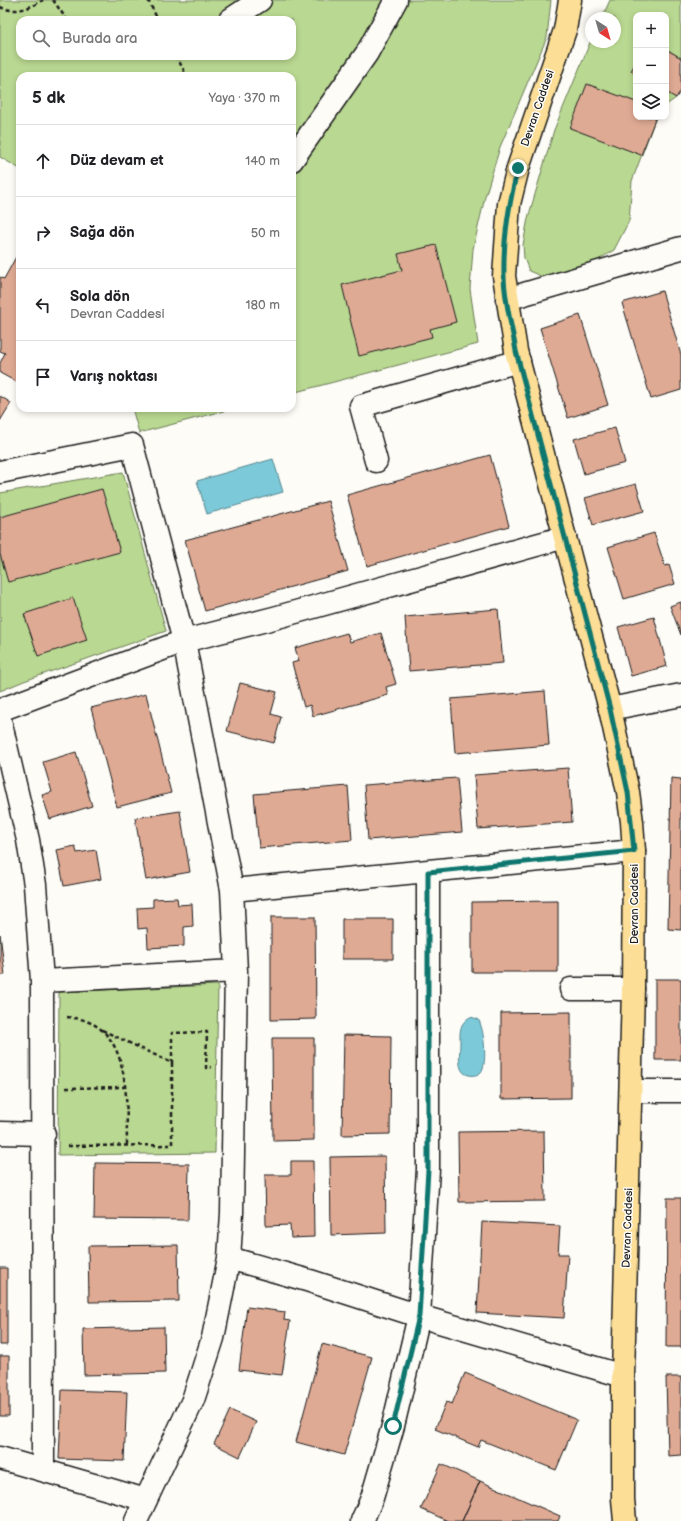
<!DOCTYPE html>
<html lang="tr">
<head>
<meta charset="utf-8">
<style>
  body { margin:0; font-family:"Balsamiq Sans",sans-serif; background:#f6f6f6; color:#202124 }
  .controls { position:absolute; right:12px; top:12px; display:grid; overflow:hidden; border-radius:8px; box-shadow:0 2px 6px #0003 }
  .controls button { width:36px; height:36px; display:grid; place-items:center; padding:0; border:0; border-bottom:1px solid #e0e0e0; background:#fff; color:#202124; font:20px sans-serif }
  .compass { position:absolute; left:585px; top:12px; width:36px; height:36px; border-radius:50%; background:#fff; box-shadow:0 2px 6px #0003; rotate:143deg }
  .stop { position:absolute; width:12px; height:12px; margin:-9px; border:3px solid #0f766e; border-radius:50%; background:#fff }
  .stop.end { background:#0f766e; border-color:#fff; box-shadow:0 1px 4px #0008 }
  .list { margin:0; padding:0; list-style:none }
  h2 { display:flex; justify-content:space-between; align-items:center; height:52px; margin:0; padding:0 16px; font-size:17px }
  h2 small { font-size:13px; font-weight:400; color:#757577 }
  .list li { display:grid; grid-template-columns:26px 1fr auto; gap:12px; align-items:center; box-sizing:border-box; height:72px; padding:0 16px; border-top:1px solid #e0e0e0 }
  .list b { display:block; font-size:15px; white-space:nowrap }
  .list p { margin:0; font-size:13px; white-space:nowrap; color:#757577 }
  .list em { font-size:13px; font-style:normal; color:#757577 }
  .icon { flex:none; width:22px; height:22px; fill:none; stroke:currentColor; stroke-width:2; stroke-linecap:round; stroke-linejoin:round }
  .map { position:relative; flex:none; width:681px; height:1521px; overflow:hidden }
  .search { position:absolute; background:#fff; box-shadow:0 2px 6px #0003; left:16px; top:16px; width:280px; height:44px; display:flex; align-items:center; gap:10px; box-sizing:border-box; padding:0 14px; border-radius:12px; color:#757577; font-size:15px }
  .panel { position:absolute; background:#fff; box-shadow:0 2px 6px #0003; left:16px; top:72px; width:280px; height:340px; border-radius:12px }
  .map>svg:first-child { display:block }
  .green { fill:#b9d891; stroke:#6a7a56; fill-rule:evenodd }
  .water { fill:#7bcad9; stroke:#55848d }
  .building { fill:#dfaa94; stroke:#1c1c1c }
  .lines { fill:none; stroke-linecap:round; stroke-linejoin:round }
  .minor-casing { stroke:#1c1c1c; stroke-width:25 }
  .major-casing { stroke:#1c1c1c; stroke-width:25 }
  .path { stroke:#1c1c1c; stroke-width:2.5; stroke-dasharray:4 3; stroke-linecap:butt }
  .minor { stroke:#fdfcf7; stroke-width:22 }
  .major { stroke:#fcde96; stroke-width:22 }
  .route { stroke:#0f766e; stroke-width:5 }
  .labels { text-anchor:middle; stroke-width:3; stroke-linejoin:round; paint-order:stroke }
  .street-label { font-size:11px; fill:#1c1c1c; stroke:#fdfcf7 }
</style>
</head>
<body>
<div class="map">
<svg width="681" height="1521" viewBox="0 0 681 1521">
  <rect width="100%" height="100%" fill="#fdfcf7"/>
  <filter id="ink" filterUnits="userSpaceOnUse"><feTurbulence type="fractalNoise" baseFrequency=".025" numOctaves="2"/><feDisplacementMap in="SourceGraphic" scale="8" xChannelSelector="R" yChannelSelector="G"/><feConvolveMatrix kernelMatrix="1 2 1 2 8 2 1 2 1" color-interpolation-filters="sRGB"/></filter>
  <g filter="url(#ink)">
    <!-- green -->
    <path class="green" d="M0,0H551L547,37L500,147L485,197L473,249L470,289L478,344L292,393V76H20V169L0,157ZM20,20H292V56H20Z
      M610,0H681V58L666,49V15H636V117H656L632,181L629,221L614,250L587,267L545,278L529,271L524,258L523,245L528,218L554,130L591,40V42H615V18H602Z
      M666,91L676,98L666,105Z
      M132,408H235L139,433Z
      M123,472L166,631L24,681L0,691V493Z
      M218,985L215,1153L58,1155L59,992Z"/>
    <!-- water -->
    <path class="water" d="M273,459L283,492L207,514L197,481Z
      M470,1017L478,1019C484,1027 488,1064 481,1072C478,1075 473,1076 469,1075C456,1073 460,1053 460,1043C460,1031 459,1024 470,1017Z"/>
    <!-- building -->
    <path class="building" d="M666,49L681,58V90L676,98L666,92Z
      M636,62V74L631,71Z
      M587,84L636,102V117H656L641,155L570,128Z
      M436,245L456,322L430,329L432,337L359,356L342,285L402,270L398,254Z
      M16,257L20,259V384L0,373V363L5,353L0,351V277L4,279Z
      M662,291L681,355V390L651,399L622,303Z
      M580,315L608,405L568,418L540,328Z
      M0,396L11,403L0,421Z
      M615,428L625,463L584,474L574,439Z
      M490,455L509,526L367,566L347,495Z
      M636,484L644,511L593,525L585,498Z
      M102,489L120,552L8,582L0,554V517Z
      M328,501L348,571L205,611L185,540Z
      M654,533L665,566L669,565L675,584L624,599L608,547Z
      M73,598L87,640L38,656L24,614Z
      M681,602V635L670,606Z
      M498,609L503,663L409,671L405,617Z
      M654,617L667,666L631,676L618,627Z
      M347,633L350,642L381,633L396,684L386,687L388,695L313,716L310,705L304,707L292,663L299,661L295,648Z
      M240,683L277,692L271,714L281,717L274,743L227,731Z
      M545,691L549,745L455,753L451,699Z
      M146,694L171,793L117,807L91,708Z
      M76,752L92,806L50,819L42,795L52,792L43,762Z
      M568,768L572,822L478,829L474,775Z
      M457,778L462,832L368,840L364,785Z
      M671,778L681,779V930L668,929Z
      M348,786L352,840L259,848L254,794Z
      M180,811L190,872L146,880L135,818Z
      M75,846L77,853L96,850L101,879L64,886L57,850Z
      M177,898L178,905L192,904L193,926L184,927V946L148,948L147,928L138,929L137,908L153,907V899Z
      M558,901V972H472V902Z
      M271,917H315L316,1019L271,1020Z
      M342,919H393V959H342Z
      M0,934L5,975H0Z
      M655,979H681V1060H655Z
      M571,1012V1098L501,1099V1013Z
      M344,1035L391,1036L390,1134L342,1135Z
      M272,1038H314V1140L273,1141Z
      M544,1131L545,1201L459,1202L458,1132Z
      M385,1156L386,1233L331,1235L330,1157Z
      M291,1161H313L314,1237L291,1238L290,1225L266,1226L265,1175H291Z
      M95,1163L189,1164L188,1220L94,1219Z
      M667,1198H681V1347H666Z
      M482,1222L560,1226L558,1254H568L564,1318L477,1313Z
      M178,1245L179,1301L89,1302L88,1246Z
      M0,1268H7V1345H0Z
      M247,1307L285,1312L284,1320L290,1321L282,1375L239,1370Z
      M164,1327L165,1373L84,1375L83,1329Z
      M322,1344L372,1357L344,1455L296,1442Z
      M0,1356H9V1416H0Z
      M465,1373L577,1420L556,1470L481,1440L478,1447L435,1429L446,1402L452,1404Z
      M666,1377H681V1455L668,1456Z
      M62,1390L127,1392L124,1461L59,1459Z
      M230,1410L256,1422L240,1457L214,1444Z
      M441,1464L480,1481L462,1521H448L421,1509Z
      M480,1481L560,1516L558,1521H462Z"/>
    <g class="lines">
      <defs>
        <path id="minor" d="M230,20L260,0
          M292,160L367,53L396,0
          M507,299L681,248
          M376,461L361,406L519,361
          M0,472L132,445L184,641L232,890L236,971L232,1213L229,1258L213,1338L193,1400L136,1521
          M610,709L681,695
          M0,710L184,641L274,618L565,537
          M0,720L28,840L35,885L42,981L43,1470
          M232,890L634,851
          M42,981L236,971
          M571,989H633
          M631,1091H681
          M0,1133L44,1134
          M229,1258L310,1281L419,1316L623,1376
          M0,1458L146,1500
          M362,1521L372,1498L393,1426L419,1316L428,1169V872"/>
        <path id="major" d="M570,0L565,30L518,168L509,204L504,276L516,351L610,709L628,792L632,822L634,851L633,989L623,1376V1499L625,1521"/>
      </defs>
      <!-- minor casing -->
      <use href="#minor" class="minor-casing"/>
      <!-- major casing -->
      <use href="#major" class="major-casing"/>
      <!-- path -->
      <path class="path" d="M53,0L67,20
        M148,0L158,20
        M0,7C15,14 30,8 43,0
        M176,56L187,76
        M67,1017C73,1018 80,1018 86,1021C132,1037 126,1106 127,1145
        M172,1063V1033L207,1032L206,1068L211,1067
        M66,1088L126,1087
        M68,1146L172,1145V1063L100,1029"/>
      <!-- minor -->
      <use href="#minor" class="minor"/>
      <!-- major -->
      <use href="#major" class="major"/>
    </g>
  </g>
  <g class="lines" filter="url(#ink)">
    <!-- route -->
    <path class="route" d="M393,1426L419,1316L428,1170V872L634,851L628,792L610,709L516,351C512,326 504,300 504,275C503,239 509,203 518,168"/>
  </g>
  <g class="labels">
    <!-- street labels -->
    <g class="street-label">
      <text transform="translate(537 108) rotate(-71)" y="4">Devran Caddesi</text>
      <text transform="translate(634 904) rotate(-90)" y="4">Devran Caddesi</text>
      <text transform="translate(627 1228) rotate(-88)" y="4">Devran Caddesi</text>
    </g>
  </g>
</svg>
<div class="controls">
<button>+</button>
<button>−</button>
<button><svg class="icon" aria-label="layers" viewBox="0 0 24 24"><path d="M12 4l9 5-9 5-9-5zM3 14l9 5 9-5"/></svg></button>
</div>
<svg class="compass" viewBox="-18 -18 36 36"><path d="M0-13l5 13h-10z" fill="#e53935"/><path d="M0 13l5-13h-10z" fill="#757577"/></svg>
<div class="stop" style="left:393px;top:1426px"></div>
<div class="stop end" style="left:518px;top:168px"></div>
<div class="search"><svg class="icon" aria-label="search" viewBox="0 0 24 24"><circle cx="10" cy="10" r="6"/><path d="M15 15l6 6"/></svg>Burada ara</div>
<section class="panel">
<h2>5 dk<small>Yaya · 370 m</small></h2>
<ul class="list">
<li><svg class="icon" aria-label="ahead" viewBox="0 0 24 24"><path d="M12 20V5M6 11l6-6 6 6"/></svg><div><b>Düz devam et</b></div><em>140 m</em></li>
<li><svg class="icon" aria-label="right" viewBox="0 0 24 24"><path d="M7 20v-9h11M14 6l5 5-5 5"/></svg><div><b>Sağa dön</b></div><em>50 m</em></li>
<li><svg class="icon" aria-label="left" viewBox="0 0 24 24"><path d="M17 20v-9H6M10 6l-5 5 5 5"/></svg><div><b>Sola dön</b><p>Devran Caddesi</p></div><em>180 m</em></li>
<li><svg class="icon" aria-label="arrive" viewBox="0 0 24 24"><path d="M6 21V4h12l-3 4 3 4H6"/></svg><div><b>Varış noktası</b></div></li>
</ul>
</section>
</div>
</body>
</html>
